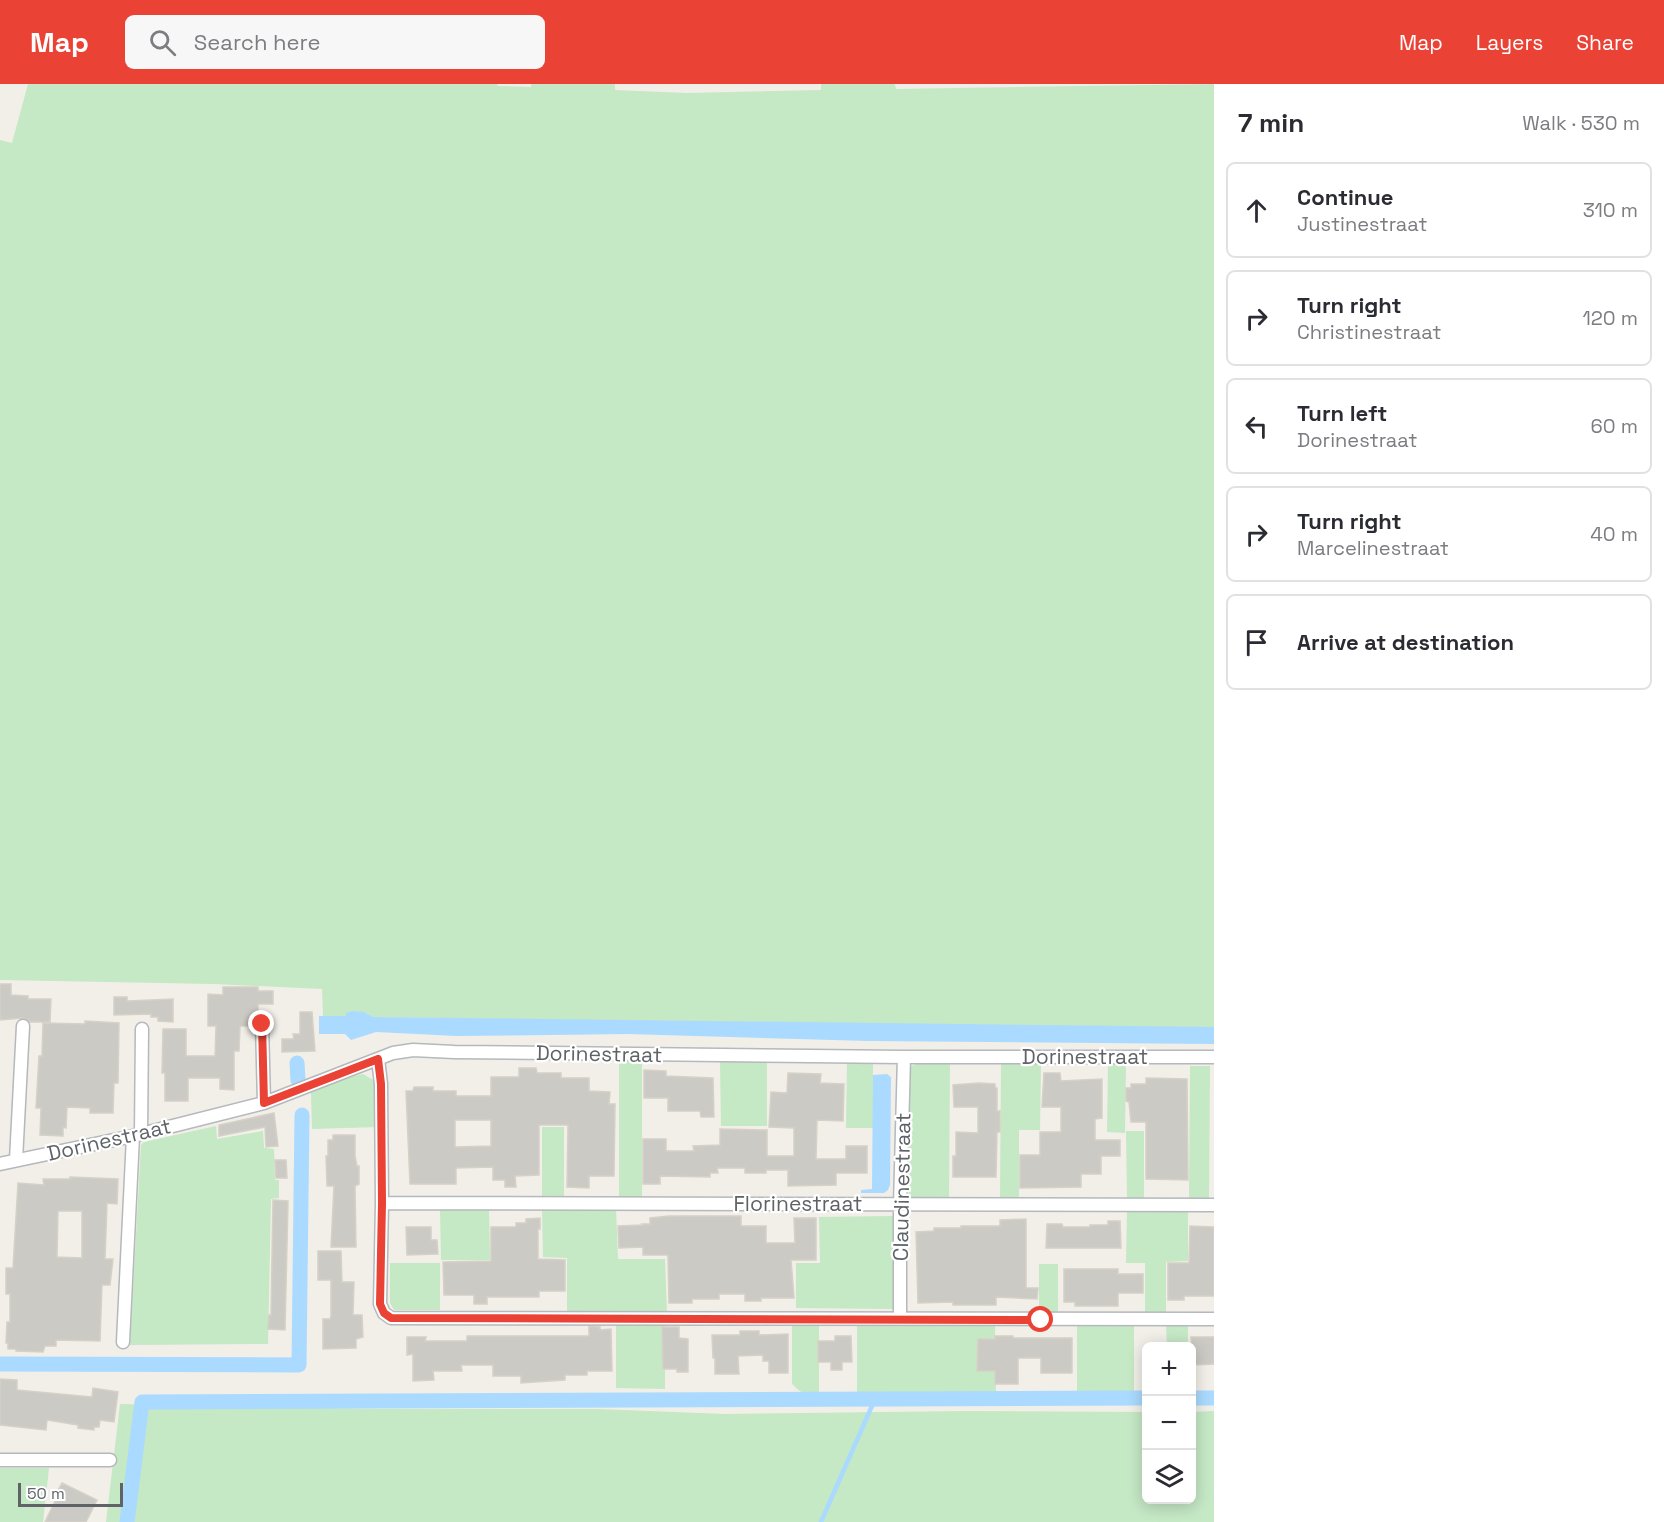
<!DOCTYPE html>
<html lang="en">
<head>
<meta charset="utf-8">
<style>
  body { margin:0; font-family:"Space Grotesk",sans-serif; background:#f7f7f7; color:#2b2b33 }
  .controls { position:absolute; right:18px; bottom:18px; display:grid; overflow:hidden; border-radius:9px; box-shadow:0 3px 15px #0003 }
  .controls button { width:54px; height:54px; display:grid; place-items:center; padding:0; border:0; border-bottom:2px solid #e1e1e2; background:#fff; color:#2b2b33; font:30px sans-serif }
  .scale { position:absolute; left:18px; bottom:15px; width:105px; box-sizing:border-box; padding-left:6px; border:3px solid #5f6368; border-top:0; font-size:16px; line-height:21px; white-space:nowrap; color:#5f6368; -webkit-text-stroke:4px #fff; paint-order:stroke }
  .stop { position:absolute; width:18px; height:18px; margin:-14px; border:4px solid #ea4335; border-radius:50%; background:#fff }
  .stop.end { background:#ea4335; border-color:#fff; box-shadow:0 2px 6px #0008 }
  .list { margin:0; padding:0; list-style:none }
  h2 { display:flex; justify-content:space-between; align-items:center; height:78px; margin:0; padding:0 24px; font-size:26px }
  h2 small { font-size:20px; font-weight:400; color:#7c7c81 }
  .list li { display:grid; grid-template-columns:39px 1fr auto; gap:18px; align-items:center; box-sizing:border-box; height:96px; margin:0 12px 12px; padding:0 12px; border:2px solid #e1e1e2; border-radius:9px }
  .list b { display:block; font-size:22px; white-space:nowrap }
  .list p { margin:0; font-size:20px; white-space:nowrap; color:#7c7c81 }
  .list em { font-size:20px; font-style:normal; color:#7c7c81 }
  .icon { flex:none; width:33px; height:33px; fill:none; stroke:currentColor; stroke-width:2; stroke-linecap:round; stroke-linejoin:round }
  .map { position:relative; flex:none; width:1214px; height:1438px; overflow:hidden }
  header { display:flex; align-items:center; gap:36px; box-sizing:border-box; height:84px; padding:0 30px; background:#ea4335; color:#fff }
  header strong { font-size:28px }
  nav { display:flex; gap:33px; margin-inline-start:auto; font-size:21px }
  .search { width:420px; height:54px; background:#f7f7f7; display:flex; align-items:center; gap:15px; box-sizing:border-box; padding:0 21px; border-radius:9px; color:#7c7c81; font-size:22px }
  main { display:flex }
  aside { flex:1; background:#fff }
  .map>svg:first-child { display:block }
  .green { fill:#c5e8c5 }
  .water { fill:#aadaff }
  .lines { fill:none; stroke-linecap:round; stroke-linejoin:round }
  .stream { stroke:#aadaff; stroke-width:4.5 }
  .canal { stroke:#aadaff; stroke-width:15 }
  .building { fill:#cccac5; stroke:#d6d1c6; stroke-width:1.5; fill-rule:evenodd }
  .minor-casing { stroke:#b5b8bc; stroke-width:15 }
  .minor { stroke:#fff; stroke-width:12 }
  .route { stroke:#ea4335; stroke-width:8 }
  .labels { text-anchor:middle; stroke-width:4.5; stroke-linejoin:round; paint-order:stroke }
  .street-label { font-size:21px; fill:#5f6368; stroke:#fff }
</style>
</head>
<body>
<header>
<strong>Map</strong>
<div class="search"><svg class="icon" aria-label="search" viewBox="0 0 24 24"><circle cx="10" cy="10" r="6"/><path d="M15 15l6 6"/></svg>Search here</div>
<nav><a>Map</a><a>Layers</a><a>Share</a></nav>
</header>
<main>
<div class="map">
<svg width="1214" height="1438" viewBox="0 0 1214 1438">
  <rect width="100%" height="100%" fill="#f1efe8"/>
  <!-- green -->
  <path class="green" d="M28,0H497L498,2L531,3V0H615V6L687,9L821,6V0H895L896,5L1214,0V945L374,933L364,928L346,932H323L322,905L214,900L0,896V56L12,59Z
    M642,975V1114H619V976Z
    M720,976H767V1042H721Z
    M847,977L873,978V1044H846Z
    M918,979H950L949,1115L913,1114L909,1111L906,1104L910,986V983Z
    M1001,979H1041L1040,1046H1019V1115H1000Z
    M1108,980H1126L1125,1049L1107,1048Z
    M1190,982H1210L1209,1117H1189Z
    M363,990L375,997L377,1043L312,1045L311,1009L346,994Z
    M216,1042L217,1055L263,1047L264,1064L274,1065L275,1096H279V1114L271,1115L268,1260L130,1261L141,1061L144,1058Z
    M542,1043H564V1113H542Z
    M1126,1047H1144V1116H1127Z
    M440,1124H489L490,1176H441Z
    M542,1124H616L618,1175H665L667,1228L567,1227V1174L543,1173Z
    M1127,1127H1188V1177L1166,1178V1231L1145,1232V1179H1126Z
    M893,1132L894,1225L796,1224V1179H820L819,1133Z
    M390,1179H440V1226H394L390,1219Z
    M1039,1180H1058V1232L1039,1231Z
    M616,1238H665V1305L616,1304Z
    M819,1238V1312C806,1312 801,1309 792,1300V1239Z
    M857,1239L995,1240L996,1312L857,1310Z
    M1188,1241V1262H1167L1166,1242Z
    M1077,1242H1134V1311H1077Z
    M120,1320L370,1325H598L725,1330L966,1327L1146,1328V1416H1192V1328L1214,1327V1438H106Z
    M0,1384H49L43,1438H0Z"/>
  <!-- water -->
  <path class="water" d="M352,927L364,928L374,933L1214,943V960L868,957L628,950L457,952L376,948L351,956L345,950H319V932H346V929Z
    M887,990L891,993L890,1101L888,1106L884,1109H861V1106L872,1105L873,991Z"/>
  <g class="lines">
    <!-- stream -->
    <path class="stream" d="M821,1438L875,1315"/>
    <!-- canal -->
    <path class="canal" d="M297,979L298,996
      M0,1280L299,1281L302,1031
      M1192,1314H1214
      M127,1438L142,1318L1146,1314"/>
  </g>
  <!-- building -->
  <path class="building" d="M0,900H11V911L28,912V915H51L50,938H30L23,934L0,936Z
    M223,903H258V907H273V920H258V933L255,937L254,942H240L239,967H234V1006L220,1005V994H188V1017H165V989H162L163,945H186V972H215L216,942H208V910L223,911Z
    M114,913H127V917L173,915V938L158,937V933H151V930L114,931Z
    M300,928H312L315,967L282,968V955H294L293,950H300Z
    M85,937L119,939L118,999H114L113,1029H90V1024L67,1023L66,1044L63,1043V1052L40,1051L41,1024H36L39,972H42L43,939L85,940Z
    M519,984H536L537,989H561V994H589V1007L610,1008L609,1020H615L614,1092H589V1104L567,1103L568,1041H539V1091L515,1092L516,1103H505V1096H493V1083L456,1084V1100H410L406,1007H413L414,1003H433V1007H456V1012H491V993H519ZM455,1036H491V1062L455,1063Z
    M644,986L666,987V992L713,994L714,1033H701L700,1027H668V1014H644Z
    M788,989L821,990L820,999L844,1000L843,1037L817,1036L816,1075H846V1062H867V1089H836V1101L788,1102V1086H766V1089H745V1084H717L718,1089H710V1093L660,1092V1100H643V1055H666V1067H694L693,1062L720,1061V1045L767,1046V1072H794V1044L769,1043L771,1008L787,1009Z
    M1044,989H1060L1061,997L1102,995V1034L1095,1035V1056H1120V1072H1101V1090H1081V1103L1020,1104V1071H1040V1048H1061V1023H1042Z
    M1146,994L1187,995L1188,1096L1146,1095V1038H1131L1129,1018L1126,1017V1004H1131V1000H1146Z
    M979,999L995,1000V1004H997V1027H1000V1048H997L996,1093H953V1072H956V1048L978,1049V1023H954L953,1001Z
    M274,1029L278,1062L266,1063L265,1043L219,1052V1041Z
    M333,1051H355V1072L357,1082H359V1100L355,1102L356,1163H331L334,1102H327L326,1072H328V1056H333Z
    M275,1076H286L287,1094H276Z
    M70,1093L118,1095L117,1120L107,1119L105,1175H113L110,1201H102L100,1257L56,1256V1262H45L43,1268L16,1267V1265H8V1259H6L7,1238H10V1210H6V1184H13L18,1099L44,1101L43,1095H70ZM58,1127H82V1174L57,1173Z
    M273,1116L288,1117L285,1246L268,1245L269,1231H271Z
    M669,1132H741V1142H766V1159H795L794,1134H816V1176H791L794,1214H761V1217H745V1210H719V1215H692V1219H669L668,1171H643V1163L619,1164L618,1142L643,1141L642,1140H650V1134Z
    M540,1134V1145H538V1175L565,1176V1207H539V1213H487V1220H474V1211H444L443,1178L491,1177V1143H516V1139H526V1135Z
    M1026,1135V1204H1038L1037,1215L996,1213V1221H953V1218L918,1219L916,1148L934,1147V1144H961V1142H1000V1136Z
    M1108,1137H1120L1121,1164H1046L1047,1140H1062L1063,1143H1090V1141H1108Z
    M1190,1142L1214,1143V1212H1184V1216H1168V1179H1189Z
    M406,1143H431V1156H437L438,1170L407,1171Z
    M318,1167H341L342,1198H354L353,1231H362L363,1253L356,1255V1264L323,1265V1235H330L331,1232V1196H318Z
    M1064,1185H1118V1190H1143V1209H1118V1222H1075V1218H1064Z
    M589,1242L600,1243V1246L611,1245L612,1287H587V1291H565V1296L521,1299V1292H493V1281H461L462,1287H433L434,1296L413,1297V1270L407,1271V1253H426L425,1257H467V1252H589Z
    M662,1243H679V1254L688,1255V1288H677V1285H663Z
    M740,1247H759V1251L788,1250V1289H769V1277H763V1271L738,1272L739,1290H715V1274H713L712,1251H740Z
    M835,1252H851L852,1278H842V1286H831V1278H818V1257H835Z
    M995,1252H1013V1254H1072V1289H1041V1274H1018V1300H995V1287H977L978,1255H995Z
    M1191,1253H1214V1280L1192,1281Z
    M0,1295L17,1296V1306L92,1313L93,1304L118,1308L114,1338L100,1336L99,1343H94V1346L78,1344V1341L47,1336L46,1346L0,1341Z
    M62,1399L97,1416L86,1438H45L57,1413L55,1412Z"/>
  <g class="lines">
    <defs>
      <path id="minor" d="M262,940L264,1019
        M378,975L381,1000L382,1119L380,1220L384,1229L391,1234L1214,1235
        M141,1049L142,945
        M16,1076L23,942
        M0,1080L133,1052L264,1019L393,969L413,966L454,968L904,973H1214
        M382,1119L1214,1121
        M900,1234V1121L904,973
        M123,1258L133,1052
        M0,1376H110"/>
    </defs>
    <!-- minor casing -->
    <use href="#minor" class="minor-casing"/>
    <!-- minor -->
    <use href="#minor" class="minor"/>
  </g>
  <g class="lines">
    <!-- route -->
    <path class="route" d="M262,940L264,1019L378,975L381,1000L382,1119L380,1220L384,1229L391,1234L1041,1236"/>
  </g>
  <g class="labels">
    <!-- street labels -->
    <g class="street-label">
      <text transform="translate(599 970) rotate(1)" y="7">Dorinestraat</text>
      <text x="1085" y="980">Dorinestraat</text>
      <text transform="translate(109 1056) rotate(-13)" y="7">Dorinestraat</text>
      <text transform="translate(902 1103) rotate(-89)" y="7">Claudinestraat</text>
      <text x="798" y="1127">Florinestraat</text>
    </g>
  </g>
</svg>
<div class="controls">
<button>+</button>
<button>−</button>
<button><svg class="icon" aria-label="layers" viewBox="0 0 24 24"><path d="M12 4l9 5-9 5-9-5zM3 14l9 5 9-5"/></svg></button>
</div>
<div class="scale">50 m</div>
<div class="stop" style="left:1041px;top:1236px"></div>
<div class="stop end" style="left:262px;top:940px"></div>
</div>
<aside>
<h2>7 min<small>Walk · 530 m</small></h2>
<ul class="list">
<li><svg class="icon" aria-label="ahead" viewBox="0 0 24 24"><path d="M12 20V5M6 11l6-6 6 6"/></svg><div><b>Continue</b><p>Justinestraat</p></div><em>310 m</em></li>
<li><svg class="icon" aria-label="right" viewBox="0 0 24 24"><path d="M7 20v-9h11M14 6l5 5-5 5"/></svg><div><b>Turn right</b><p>Christinestraat</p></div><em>120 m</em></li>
<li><svg class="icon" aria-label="left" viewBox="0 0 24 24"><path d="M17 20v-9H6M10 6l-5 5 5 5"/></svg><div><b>Turn left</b><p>Dorinestraat</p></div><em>60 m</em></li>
<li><svg class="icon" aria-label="right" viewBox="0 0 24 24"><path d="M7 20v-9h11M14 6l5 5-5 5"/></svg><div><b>Turn right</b><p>Marcelinestraat</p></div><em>40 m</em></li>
<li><svg class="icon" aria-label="arrive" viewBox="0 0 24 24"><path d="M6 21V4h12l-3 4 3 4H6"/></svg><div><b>Arrive at destination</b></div></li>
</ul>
</aside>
</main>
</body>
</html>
